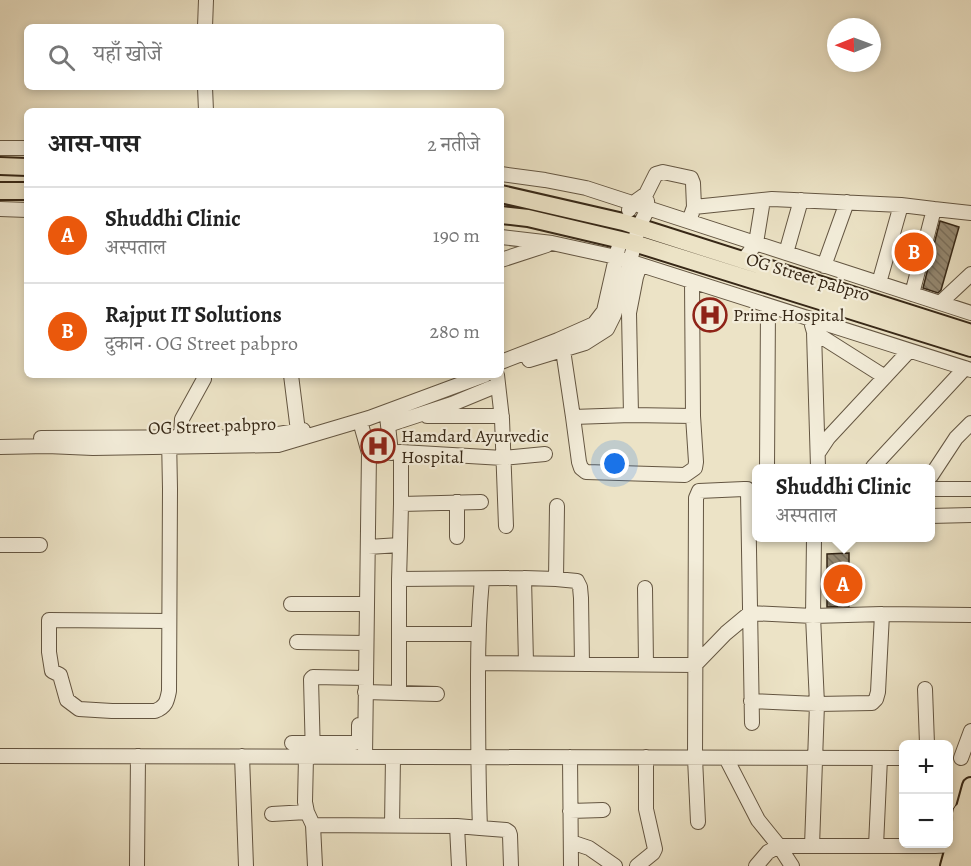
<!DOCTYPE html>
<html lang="hi">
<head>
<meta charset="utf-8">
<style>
  body { margin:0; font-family:Alegreya,"Noto Serif Devanagari",serif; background:#f2f2f2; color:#222 }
  .controls { position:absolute; right:18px; bottom:18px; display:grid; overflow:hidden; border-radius:9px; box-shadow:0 3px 9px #0003 }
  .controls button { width:54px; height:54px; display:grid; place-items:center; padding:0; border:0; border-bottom:2px solid #e0e0e0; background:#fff; color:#222; font:30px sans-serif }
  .compass { position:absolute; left:827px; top:18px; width:54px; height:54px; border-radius:50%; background:#fff; box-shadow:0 3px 9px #0003; rotate:269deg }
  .you { position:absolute; left:615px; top:464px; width:21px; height:21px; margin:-15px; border:4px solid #fff; border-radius:50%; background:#1a73e8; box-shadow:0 0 0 9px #1a73e833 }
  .badge { display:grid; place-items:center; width:39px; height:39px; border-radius:50%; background:#ea580c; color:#fff; font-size:20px; font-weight:700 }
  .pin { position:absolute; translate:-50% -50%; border:3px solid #fff; box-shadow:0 2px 6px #0006 }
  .popup { position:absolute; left:752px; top:464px; width:183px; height:78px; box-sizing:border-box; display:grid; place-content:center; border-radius:9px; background:#fff; filter:drop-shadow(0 2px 4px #0005); font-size:20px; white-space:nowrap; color:#767676 }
  .popup b { font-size:22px; color:#222 }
  .popup::after { content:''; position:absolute; left:50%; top:100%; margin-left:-12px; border:12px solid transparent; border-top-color:#fff }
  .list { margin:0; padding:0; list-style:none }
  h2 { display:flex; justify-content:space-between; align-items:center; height:78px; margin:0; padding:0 24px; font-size:26px }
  h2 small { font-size:20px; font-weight:400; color:#767676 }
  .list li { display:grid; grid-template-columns:39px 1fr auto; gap:18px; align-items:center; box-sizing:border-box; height:96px; padding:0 24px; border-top:2px solid #e0e0e0 }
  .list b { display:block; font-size:22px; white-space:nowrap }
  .list p { margin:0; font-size:20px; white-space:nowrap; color:#767676 }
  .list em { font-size:20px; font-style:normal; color:#767676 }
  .icon { flex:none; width:33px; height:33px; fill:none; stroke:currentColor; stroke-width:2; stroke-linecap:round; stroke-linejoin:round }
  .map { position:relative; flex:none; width:971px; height:866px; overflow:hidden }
  .search { position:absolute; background:#fff; box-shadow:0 3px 9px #0003; left:24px; top:24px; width:480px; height:66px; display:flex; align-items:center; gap:15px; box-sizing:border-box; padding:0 21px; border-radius:9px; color:#767676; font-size:22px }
  .panel { position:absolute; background:#fff; box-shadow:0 3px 9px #0003; left:24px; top:108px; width:480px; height:270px; border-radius:9px }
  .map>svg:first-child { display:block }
  .building { fill:url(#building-back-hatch); stroke:#362716; stroke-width:1.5 }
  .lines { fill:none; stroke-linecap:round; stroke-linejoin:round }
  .minor-casing { stroke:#645642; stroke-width:16 }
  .major-casing { stroke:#362716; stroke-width:20 }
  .highway-casing { stroke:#362716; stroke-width:22 }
  .minor { stroke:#f3edda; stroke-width:14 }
  .major { stroke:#ece3c6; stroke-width:16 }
  .highway { stroke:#ece3c6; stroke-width:20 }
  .labels { text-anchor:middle; stroke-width:4.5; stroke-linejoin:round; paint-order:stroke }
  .street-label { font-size:18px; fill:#362716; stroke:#f3edda }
  .poi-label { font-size:18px; fill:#362716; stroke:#f3edda; text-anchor:start }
</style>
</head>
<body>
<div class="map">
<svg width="971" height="866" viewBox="0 0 971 866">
  <defs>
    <pattern id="building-back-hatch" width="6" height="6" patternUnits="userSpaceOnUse" patternTransform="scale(1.5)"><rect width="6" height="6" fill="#958972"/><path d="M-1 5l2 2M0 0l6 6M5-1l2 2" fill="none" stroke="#7a705d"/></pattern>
  </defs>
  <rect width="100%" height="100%" fill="#ece3c6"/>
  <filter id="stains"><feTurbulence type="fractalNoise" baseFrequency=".00333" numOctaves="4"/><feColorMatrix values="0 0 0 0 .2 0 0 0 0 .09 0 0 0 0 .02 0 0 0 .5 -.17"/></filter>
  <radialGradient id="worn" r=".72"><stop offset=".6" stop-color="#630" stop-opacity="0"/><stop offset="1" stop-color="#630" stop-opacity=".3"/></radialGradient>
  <!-- building -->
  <path class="building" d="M940,221L959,227L941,290L938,293L923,288Z
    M723,308V324H701V309Z
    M849,553V606L827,607V554Z"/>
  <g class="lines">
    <defs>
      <path id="minor" d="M205,27L206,0
        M205,87L206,111
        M0,148H27
        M501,174L545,180L586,188L971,313
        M0,209L27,210
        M934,209L971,213
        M629,210L632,204L646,194L656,174L663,172L691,178L693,183L694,207
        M689,221L694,207L772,199L901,205L934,209L912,294
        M501,237L552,243L616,257L971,370
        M786,253L801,200
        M501,260L547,245
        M743,261L756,243L763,200
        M824,266L847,202
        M879,283L901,205
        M940,303L971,274
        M812,325L814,332L885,377
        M814,332L818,467
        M563,350L573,417L631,415L629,313L636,277L640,265
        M529,360L585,343L607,329L614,315L630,262L638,228L648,209L647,201
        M501,362L558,340L594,324L604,311L618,249
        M291,375L298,431
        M497,375L502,419L506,526
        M631,415L693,416
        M387,416L391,453
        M427,416H502
        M573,417L579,462L581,468L586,472L685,475L695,468L696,462L693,416L692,282
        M360,421L369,453L365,757
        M388,425L452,404L498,385
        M181,436L182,419L204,379
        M41,438L245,437L266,436L303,430
        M0,447L47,446L93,448L278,445L369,418L485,375
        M401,452L503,458L545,454
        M369,453L401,452V504L400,545
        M818,453L828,438L909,351
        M873,467L965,368
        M767,468L768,306
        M931,476L956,438L971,423
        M930,489H971
        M457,502V537
        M401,504L481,502
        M930,516L971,515
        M0,545H40
        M368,547L400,545L399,579
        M524,578L526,663
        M556,579L557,506
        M645,588L646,664
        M291,604H367
        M169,621L49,620V652L52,671L60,675L67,700L79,709L112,711H155C166,707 167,701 169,691L170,489L169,437
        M399,634H478
        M297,642L366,643
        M478,663L695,665L726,633L750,613L813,616L814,538
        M925,689L927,744
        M365,692L437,694
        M399,693V579L524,578L556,579L577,581L580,587L581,598L582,664
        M751,701L817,704L872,703L876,699L878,692L882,614
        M292,743H355L357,741L359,737V725
        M0,756L904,758
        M242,756L246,866
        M306,757L305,802L307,812L313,825L315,866
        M313,757L311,679L313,677L366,678
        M570,757L571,866
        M726,758L758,820L779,846L792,866
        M961,758L971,731
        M570,811L603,810
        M272,814L307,812
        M698,822L695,758L696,498L699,491L744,489H747L748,492L752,723
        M313,825L457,826
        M392,826L393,757
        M480,828L506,830L509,832L510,835L511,866
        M571,842L589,848L615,866
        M812,846L817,704L813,616L882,614L971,615
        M876,846L880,758
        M137,866L138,756
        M459,866L457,826L480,828C478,777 478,727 478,676C478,643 479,611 482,579
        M637,866L653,853L655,849L646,809V757
        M756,866L768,852L779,846H935L954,845"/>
      <path id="major" d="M0,166L27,167
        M0,191H27
        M501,194L623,222L971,333
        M501,215L528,218L634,243L971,348
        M949,866L971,786"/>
      <path id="highway" d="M962,866L964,857L963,813"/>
    </defs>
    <!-- minor casing -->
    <use href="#minor" class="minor-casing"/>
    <!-- major casing -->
    <use href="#major" class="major-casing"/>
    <!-- highway casing -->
    <use href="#highway" class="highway-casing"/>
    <!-- minor -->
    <use href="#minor" class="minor"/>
    <!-- major -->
    <use href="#major" class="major"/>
    <!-- highway -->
    <use href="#highway" class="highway"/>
  </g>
  <!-- icons -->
  <defs>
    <symbol id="hospital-ring" viewBox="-11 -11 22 22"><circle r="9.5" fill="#f3edda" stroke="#8f2418" stroke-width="1.5"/><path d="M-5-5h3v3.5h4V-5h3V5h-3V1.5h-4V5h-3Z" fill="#8f2418"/></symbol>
  </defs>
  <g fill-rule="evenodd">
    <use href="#hospital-ring" x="691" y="296" width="38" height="38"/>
    <use href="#hospital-ring" x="359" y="427" width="38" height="38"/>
  </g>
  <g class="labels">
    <!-- street labels -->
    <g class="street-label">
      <text transform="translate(808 277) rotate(17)" y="6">OG Street pabpro</text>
      <text transform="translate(212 426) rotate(-2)" y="6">OG Street pabpro</text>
    </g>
    <!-- poi labels -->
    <g class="poi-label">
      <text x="733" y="321">Prime Hospital</text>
      <text x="401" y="442">Hamdard Ayurvedic<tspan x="401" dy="21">Hospital</tspan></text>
    </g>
  </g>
  <rect width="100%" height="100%" filter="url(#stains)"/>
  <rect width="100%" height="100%" fill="url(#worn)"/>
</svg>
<div class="controls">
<button>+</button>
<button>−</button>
</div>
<svg class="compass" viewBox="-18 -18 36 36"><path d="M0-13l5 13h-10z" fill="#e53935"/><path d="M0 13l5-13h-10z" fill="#767676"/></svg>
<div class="you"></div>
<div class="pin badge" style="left:843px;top:584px">A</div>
<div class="popup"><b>Shuddhi Clinic</b>अस्पताल</div>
<div class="pin badge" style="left:914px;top:252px">B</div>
<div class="search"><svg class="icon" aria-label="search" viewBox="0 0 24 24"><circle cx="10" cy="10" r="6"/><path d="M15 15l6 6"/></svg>यहाँ खोजें</div>
<section class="panel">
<h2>आस-पास<small>2 नतीजे</small></h2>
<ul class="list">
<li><span class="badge">A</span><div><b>Shuddhi Clinic</b><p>अस्पताल</p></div><em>190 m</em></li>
<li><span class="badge">B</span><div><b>Rajput IT Solutions</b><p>दुकान · OG Street pabpro</p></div><em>280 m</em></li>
</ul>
</section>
</div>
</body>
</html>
